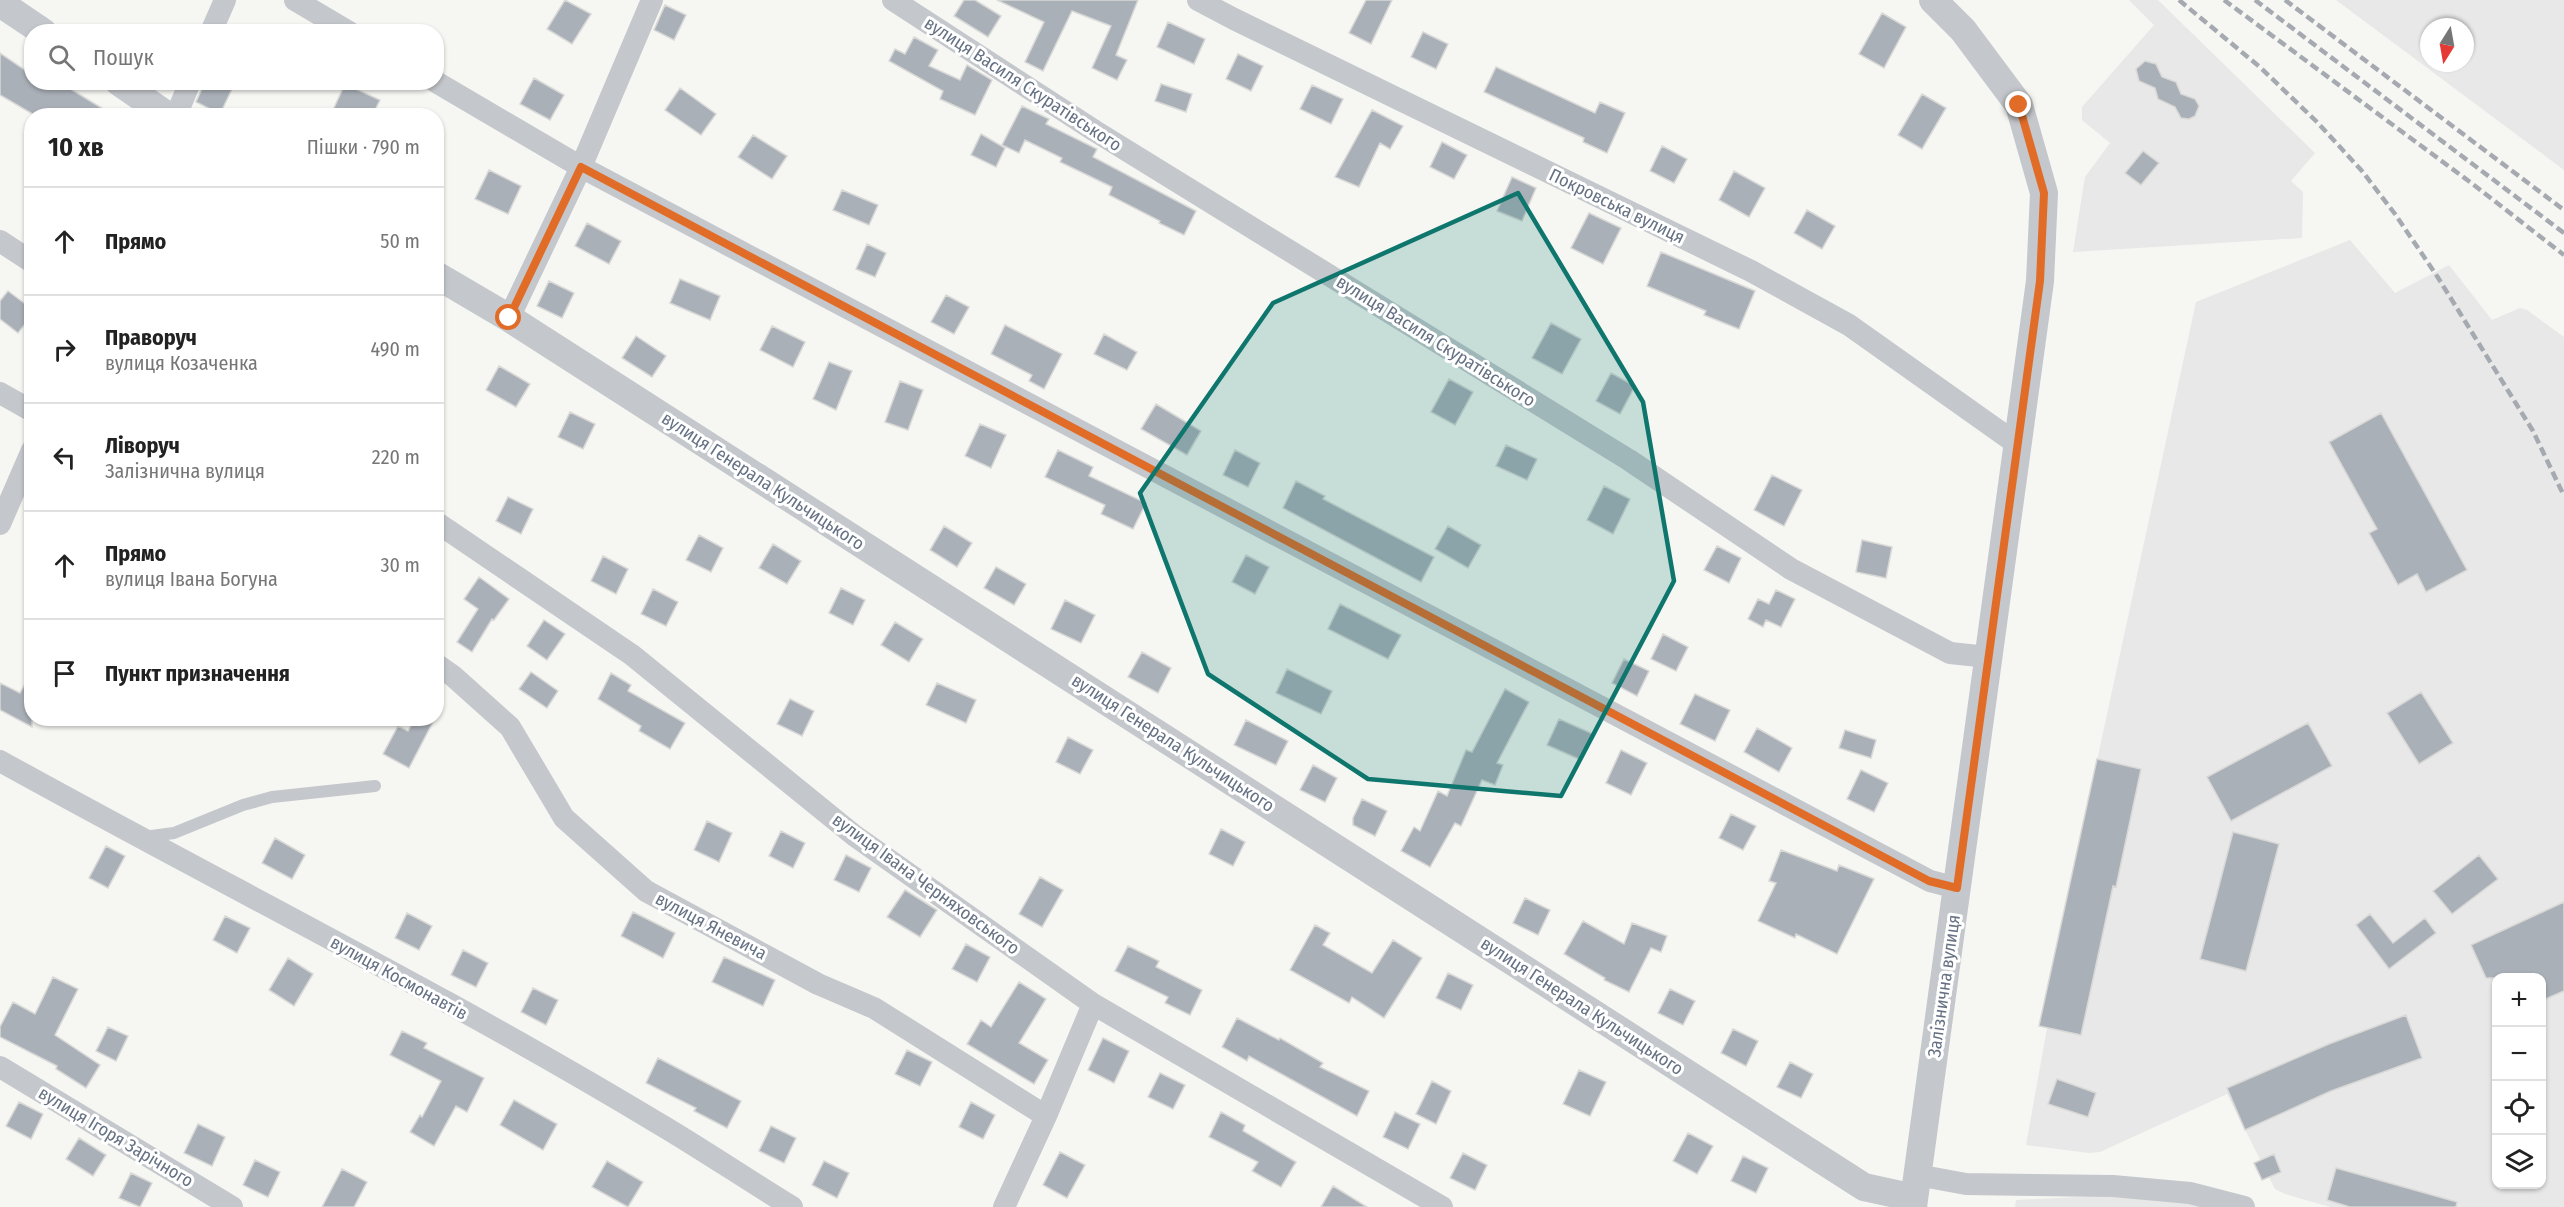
<!DOCTYPE html>
<html lang="uk">
<head>
<meta charset="utf-8">
<style>
  body { margin:0; font-family:"Fira Sans Condensed",sans-serif; background:#f6f6f6; color:#222 }
  .controls { position:absolute; right:18px; bottom:18px; display:grid; overflow:hidden; border-radius:12px; box-shadow:0 2px 4px #0004 }
  .controls button { width:54px; height:54px; display:grid; place-items:center; padding:0; border:0; border-bottom:2px solid #e0e0e0; background:#fff; color:#222; font:30px sans-serif }
  .compass { position:absolute; left:2420px; top:18px; width:54px; height:54px; border-radius:50%; background:#fff; box-shadow:0 2px 4px #0004; rotate:191deg }
  .stop { position:absolute; width:18px; height:18px; margin:-14px; border:4px solid #e16c28; border-radius:50%; background:#fff }
  .stop.end { background:#e16c28; border-color:#fff; box-shadow:0 2px 6px #0008 }
  .list { margin:0; padding:0; list-style:none }
  h2 { display:flex; justify-content:space-between; align-items:center; height:78px; margin:0; padding:0 24px; font-size:26px }
  h2 small { font-size:20px; font-weight:400; color:#767676 }
  .list li { display:grid; grid-template-columns:39px 1fr auto; gap:18px; align-items:center; box-sizing:border-box; height:108px; padding:0 24px; border-top:2px solid #e0e0e0 }
  .list b { display:block; font-size:22px; white-space:nowrap }
  .list p { margin:0; font-size:20px; white-space:nowrap; color:#767676 }
  .list em { font-size:20px; font-style:normal; color:#767676 }
  .icon { flex:none; width:33px; height:33px; fill:none; stroke:currentColor; stroke-width:2; stroke-linecap:round; stroke-linejoin:round }
  .map { position:relative; flex:none; width:2564px; height:1207px; overflow:hidden }
  .search { position:absolute; background:#fff; box-shadow:0 2px 4px #0004; left:24px; top:24px; width:420px; height:66px; display:flex; align-items:center; gap:15px; box-sizing:border-box; padding:0 21px; border-radius:24px; color:#767676; font-size:22px }
  .panel { position:absolute; background:#fff; box-shadow:0 2px 4px #0004; left:24px; top:108px; width:420px; height:618px; border-radius:24px }
  .map>svg:first-child { display:block }
  .built { fill:#e7e8e7; fill-rule:evenodd }
  .building { fill:#aab0b8; stroke:#d8d8d6; stroke-width:1.5 }
  .lines { fill:none; stroke-linecap:round; stroke-linejoin:round }
  .service { stroke:#c4c7cb; stroke-width:12 }
  .minor { stroke:#c4c7cb; stroke-width:22 }
  .tertiary { stroke:#c4c7cb; stroke-width:28 }
  .rail { stroke:#a5a9b0; stroke-width:4.5; stroke-dasharray:9 4.5; stroke-linecap:butt }
  .route { stroke:#e16c28; stroke-width:8 }
  .marked { fill:#0f766e; fill-opacity:0.2; stroke:#0f766e; stroke-width:4.5; stroke-linejoin:round }
  .labels { text-anchor:middle; stroke-width:6; stroke-linejoin:round; paint-order:stroke }
  .street-label { font-size:18px; fill:#667284; stroke:#fff }
</style>
</head>
<body>
<div class="map">
<svg width="2564" height="1207" viewBox="0 0 2564 1207">
  <rect width="100%" height="100%" fill="#f6f7f3"/>
  <!-- built -->
  <path class="built" d="M2129,0H2158L2315,153L2291,181L2303,192L2302,238L2073,252L2085,177L2110,143L2082,120V107L2154,25Z
    M2336,0H2564V170ZM2429,27H2465V63H2429Z
    M2350,240L2395,293L2449,265L2492,320L2520,308L2527,310L2564,337V1207H2330L2285,1194L2275,1189L2227,1094L2100,1152L2089,1153L2026,1145L2087,807L2196,302ZM2496,978H2542V1184H2496Z
    M2154,1193L2214,1207H2015L2016,1200Z"/>
  <!-- building -->
  <path class="building" d="M565,0L591,14L572,44L547,29Z
    M964,0H975L1001,16L988,37L954,16Z
    M997,0H1138L1116,55L1127,60L1117,80L1092,68L1111,26L1072,11L1043,71L1025,62L1044,22Z
    M1366,0H1392L1371,44L1349,33Z
    M665,5L686,15L674,40L654,30Z
    M1882,13L1906,27L1884,68L1859,54Z
    M1168,22L1205,39L1194,64L1157,47Z
    M1423,32L1448,44L1436,69L1411,57Z
    M914,37L938,50L929,66L960,80L967,65L992,80L975,115L940,99L943,91L889,61L895,49L905,54Z
    M0,53L32,75V82H59L115,116H36L0,95Z
    M1238,54L1263,66L1251,91L1226,79Z
    M2145,61L2156,64L2162,77L2176,82L2181,94L2195,99L2199,106L2195,116L2189,119L2181,118L2175,107L2158,99L2155,88L2139,81L2136,69Z
    M1496,67L1595,113L1600,102L1625,113L1607,153L1583,142L1584,138L1484,92Z
    M534,78L564,95L550,120L520,104Z
    M205,82H219L232,89L220,114L196,102Z
    M345,84L380,100L372,116H344L333,110Z
    M1161,84L1192,94L1186,112L1155,101Z
    M1312,85L1343,99L1331,124L1300,109Z
    M680,88L716,114L701,135L665,110Z
    M1922,94L1946,108L1922,149L1898,135Z
    M1022,106L1049,119L1046,124L1097,149L1093,157L1196,211L1184,235L1159,223L1160,221L1109,195L1112,187L1060,162L1062,158L1025,140L1019,153L1002,145Z
    M1372,110L1403,126L1390,149L1380,143L1359,187L1335,177Z
    M981,134L1005,148L996,167L971,155Z
    M753,135L787,156L772,179L738,157Z
    M1442,142L1467,155L1454,179L1430,167Z
    M1662,146L1687,159L1674,183L1650,171Z
    M2143,151L2159,163L2141,185L2125,173Z
    M489,170L521,186L508,214L475,199Z
    M1734,171L1765,188L1749,217L1719,200Z
    M1512,177L1536,188L1522,221L1497,211Z
    M842,190L878,205L869,225L833,210Z
    M1807,210L1835,226L1822,249L1794,233Z
    M1589,213L1621,228L1603,264L1571,248Z
    M587,223L621,241L609,264L575,246Z
    M867,244L886,253L875,277L856,269Z
    M1661,252L1755,291L1739,329L1704,315L1706,311L1647,286Z
    M680,279L720,296L710,320L670,303Z
    M549,281L574,293L562,318L537,306Z
    M8,291L32,309V315L18,333L0,319V301Z
    M946,295L969,307L954,334L931,322Z
    M1551,323L1581,339L1562,374L1532,358Z
    M1005,325L1062,354L1044,389L1029,381L1032,375L991,354Z
    M772,326L805,342L793,367L760,350Z
    M1104,334L1137,352L1127,370L1094,354Z
    M636,336L666,356L652,377L622,358Z
    M829,362L852,371L836,410L813,399Z
    M499,366L530,384L516,407L486,390Z
    M1611,373L1635,386L1620,414L1596,401Z
    M1449,379L1473,392L1455,425L1431,412Z
    M900,381L923,390L908,430L885,422Z
    M1156,404L1201,431L1187,455L1141,429Z
    M570,412L595,424L583,449L558,437Z
    M2381,413L2467,570L2426,592L2417,574L2398,585L2369,533L2377,529L2329,442Z
    M980,424L1006,435L991,468L965,456Z
    M1506,445L1537,459L1527,480L1496,466Z
    M1058,450L1093,467L1089,476L1146,503L1133,529L1101,514L1105,505L1045,477Z
    M1235,450L1260,463L1248,487L1223,475Z
    M1772,475L1802,490L1784,526L1754,510Z
    M1296,481L1325,496L1323,499L1434,557L1421,582L1283,508Z
    M1604,486L1630,499L1613,534L1587,520Z
    M508,497L533,509L521,534L496,521Z
    M944,526L972,543L957,567L930,550Z
    M1448,526L1481,545L1468,568L1435,549Z
    M699,535L723,548L711,572L686,560Z
    M1862,540L1892,547L1886,578L1856,572Z
    M773,544L801,561L787,584L759,568Z
    M1717,546L1741,558L1729,583L1704,570Z
    M1246,555L1269,567L1255,594L1232,582Z
    M603,556L628,569L616,594L591,581Z
    M996,567L1026,584L1014,605L984,588Z
    M479,577L509,599L494,620L492,619L472,652L457,642L478,609L464,599Z
    M841,588L865,600L853,625L829,613Z
    M653,589L678,602L666,626L641,614Z
    M1776,590L1795,599L1781,627L1766,620L1763,627L1748,619L1758,599L1769,604Z
    M1065,600L1095,615L1081,643L1051,629Z
    M1340,604L1401,635L1388,659L1328,629Z
    M544,620L565,634L547,660L527,646Z
    M895,622L923,639L909,662L881,645Z
    M1663,634L1688,647L1676,671L1651,659Z
    M1142,652L1171,668L1158,693L1128,677Z
    M1624,659L1649,671L1637,696L1612,683Z
    M1287,669L1332,691L1321,714L1276,693Z
    M32,671V727L0,710V683L20,693Z
    M531,672L558,691L547,708L519,689Z
    M611,673L631,685L628,691L685,723L670,749L639,731L641,726L598,699Z
    M937,683L976,700L966,723L926,705Z
    M1505,689L1529,702L1497,763L1503,765L1495,785L1482,780L1461,826L1455,823L1430,867L1401,851L1414,827L1420,831L1438,791L1447,796L1466,750L1472,752Z
    M2421,692L2453,743L2419,764L2387,713Z
    M1695,694L1730,710L1715,741L1680,724Z
    M790,699L814,711L802,736L777,724Z
    M415,718H435L409,768L383,754L398,726L408,731Z
    M1559,719L1593,734L1581,760L1547,745Z
    M1246,720L1288,741L1276,765L1234,745Z
    M2308,723L2332,766L2231,821L2207,777Z
    M1757,728L1792,748L1779,772L1744,752Z
    M1845,730L1876,740L1871,758L1839,748Z
    M1068,737L1093,750L1080,774L1056,762Z
    M1621,750L1647,763L1631,795L1606,783Z
    M2097,759L2141,769L2116,887L2113,886L2081,1035L2039,1026Z
    M1313,765L1337,778L1325,802L1300,790Z
    M1861,770L1888,783L1874,812L1847,799Z
    M1362,799L1387,811L1375,836L1353,825V818Z
    M1731,814L1756,826L1743,850L1719,838Z
    M707,821L732,833L719,862L694,850Z
    M1221,829L1245,842L1233,866L1209,854Z
    M781,831L805,843L793,868L769,856Z
    M2233,832L2279,844L2246,971L2200,959Z
    M275,838L305,855L292,879L262,863Z
    M106,846L125,856L108,888L89,878Z
    M1781,850L1837,871L1839,865L1874,879L1837,954L1796,934L1795,938L1758,921L1776,883L1769,881Z
    M846,855L871,868L859,892L834,880Z
    M2479,855L2498,879L2452,914L2433,891Z
    M1040,877L1063,890L1042,927L1019,914Z
    M905,890L937,910L920,937L887,917Z
    M1525,898L1550,910L1538,935L1513,923Z
    M2564,902V991L2541,1001V978H2486L2471,945Z
    M633,912L675,933L663,958L621,936Z
    M407,913L432,926L419,950L395,938Z
    M2370,914L2393,943L2425,918L2436,933L2389,969L2356,925Z
    M225,916L250,928L237,953L213,940Z
    M1583,921L1624,944L1632,923L1667,936L1661,952L1651,948L1629,992L1604,980L1605,978L1564,954Z
    M1315,925L1330,933L1323,945L1372,973L1393,940L1422,958L1384,1018L1352,997L1349,1003L1290,970Z
    M966,944L990,957L977,982L952,969Z
    M1128,946L1159,961L1156,967L1202,990L1190,1015L1165,1003L1168,997L1115,971Z
    M463,950L488,963L476,987L451,975Z
    M724,957L775,980L763,1006L712,982Z
    M288,958L313,974L294,1006L269,990Z
    M1448,973L1473,985L1461,1010L1436,998Z
    M53,977L78,989L55,1035L100,1065L86,1088L56,1069L57,1066L0,1037V1027L13,1002L35,1014Z
    M1019,982L1046,999L1019,1043L1048,1060L1034,1084L967,1044L981,1020L991,1027Z
    M533,988L558,1000L546,1025L521,1012Z
    M1670,989L1695,1001L1683,1025L1658,1013Z
    M2406,1015L2422,1058L2331,1091L2245,1130L2227,1088L2329,1044Z
    M1237,1018L1279,1040L1280,1038L1323,1063L1320,1067L1369,1091L1357,1116L1249,1056L1247,1061L1222,1047Z
    M108,1027L128,1036L116,1061L96,1051Z
    M1733,1029L1758,1041L1746,1066L1721,1053Z
    M402,1031L427,1043L424,1048L484,1078L467,1112L456,1106L434,1146L410,1132L420,1115L422,1117L441,1081L390,1055Z
    M1103,1038L1129,1051L1114,1083L1088,1070Z
    M907,1050L932,1062L920,1086L895,1074Z
    M658,1058L741,1101L727,1128L694,1111L696,1108L646,1083Z
    M1790,1062L1813,1074L1801,1098L1777,1087Z
    M1579,1070L1606,1082L1590,1116L1563,1104Z
    M1160,1073L1185,1085L1173,1109L1148,1097Z
    M2057,1079L2096,1093L2088,1117L2048,1104Z
    M1432,1081L1451,1091L1436,1124L1416,1114Z
    M514,1100L557,1124L543,1150L500,1125Z
    M19,1102L43,1114L31,1139L6,1126Z
    M971,1102L995,1115L983,1139L959,1127Z
    M1221,1112L1245,1125L1243,1131L1296,1162L1281,1187L1252,1171L1258,1162L1209,1137Z
    M1395,1112L1420,1124L1408,1149L1383,1137Z
    M198,1124L225,1137L212,1166L184,1153Z
    M771,1126L796,1138L784,1163L759,1151Z
    M1688,1133L1713,1146L1697,1174L1673,1161Z
    M79,1138L106,1155L93,1176L66,1159Z
    M1060,1152L1085,1165L1067,1198L1043,1185Z
    M1463,1153L1487,1165L1475,1190L1450,1178Z
    M2274,1154L2281,1172L2262,1180L2254,1163Z
    M1743,1156L1768,1168L1756,1193L1731,1181Z
    M255,1160L280,1172L268,1197L243,1185Z
    M607,1161L643,1182L628,1207L592,1187Z
    M824,1161L849,1173L837,1198L812,1185Z
    M2336,1168L2457,1202L2456,1207H2350L2327,1200Z
    M342,1169L367,1182L354,1207H322Z
    M131,1173L152,1183L140,1207L119,1198Z
    M1333,1186L1367,1207H1321Z"/>
  <g class="lines">
    <!-- service -->
    <path class="service" d="M144,837L174,833L243,805L272,797L375,786"/>
    <!-- minor -->
    <path class="minor" d="M295,0L349,32
      M893,0L1095,131L1629,460L1791,569L1950,653L1988,657
      M1198,0L1234,19L1751,271L1849,325L2017,444
      M211,32L225,0
      M436,82L581,167L1930,881L1957,888
      M176,116L190,82
      M0,241L32,262
      M509,318L581,167L652,0
      M0,393L32,411
      M436,522L632,655L855,836L1093,1004L1442,1207
      M0,524L32,450
      M436,664L453,676L510,727L564,818L646,891L818,984L874,1008L1046,1116
      M0,761C218,882 442,993 656,1122C702,1149 746,1179 792,1207
      M0,1067L232,1207
      M1917,1175L1966,1184L2113,1186L2190,1193L2244,1207
      M1004,1207L1046,1116L1093,1004"/>
    <!-- tertiary -->
    <path class="tertiary" d="M0,3L43,32
      M119,82L168,116
      M436,275L509,318L1864,1187L1914,1198
      M1913,1207L2040,281L2044,193L2019,105L1963,30L1933,0"/>
    <!-- rail -->
    <path class="rail" d="M2179,0L2261,68L2317,122L2362,171L2395,214L2437,276L2533,431L2564,496
      M2224,0L2470,182L2564,255
      M2255,0L2564,233
      M2285,0L2564,210"/>
  </g>
  <g class="lines">
    <!-- route -->
    <path class="route" d="M509,318L581,167L1929,881L1957,888L2040,281L2044,193L2019,105"/>
  </g>
  <!-- marked area -->
  <path class="marked" d="M1518,193L1643,402L1674,581L1561,796L1368,779L1208,674L1140,493L1273,303Z"/>
  <g class="labels">
    <!-- street labels -->
    <g class="street-label">
      <text transform="translate(1023 84) rotate(33)" y="6">вулиця Василя Скуратівського</text>
      <text transform="translate(1617 206) rotate(26)" y="6">Покровська вулиця</text>
      <text transform="translate(1436 341) rotate(32)" y="6">вулиця Василя Скуратівського</text>
      <text transform="translate(763 481) rotate(33)" y="6">вулиця Генерала Кульчицького</text>
      <text transform="translate(1173 743) rotate(33)" y="6">вулиця Генерала Кульчицького</text>
      <text transform="translate(926 884) rotate(36)" y="6">вулиця Івана Черняховського</text>
      <text transform="translate(711 926) rotate(28)" y="6">вулиця Яневича</text>
      <text transform="translate(399 978) rotate(29)" y="6">вулиця Космонавтів</text>
      <text transform="translate(1944 986) rotate(-82)" y="6">Залізнична вулиця</text>
      <text transform="translate(1582 1006) rotate(33)" y="6">вулиця Генерала Кульчицького</text>
      <text transform="translate(116 1137) rotate(31)" y="6">вулиця Ігоря Зарічного</text>
    </g>
  </g>
</svg>
<div class="controls">
<button>+</button>
<button>−</button>
<button><svg class="icon" aria-label="locate" viewBox="0 0 24 24"><circle cx="12" cy="12" r="6"/><path d="M12 2v4M12 18v4M2 12h4M18 12h4"/></svg></button>
<button><svg class="icon" aria-label="layers" viewBox="0 0 24 24"><path d="M12 4l9 5-9 5-9-5zM3 14l9 5 9-5"/></svg></button>
</div>
<svg class="compass" viewBox="-18 -18 36 36"><path d="M0-13l5 13h-10z" fill="#e53935"/><path d="M0 13l5-13h-10z" fill="#767676"/></svg>
<div class="stop" style="left:509px;top:318px"></div>
<div class="stop end" style="left:2019px;top:105px"></div>
<div class="search"><svg class="icon" aria-label="search" viewBox="0 0 24 24"><circle cx="10" cy="10" r="6"/><path d="M15 15l6 6"/></svg>Пошук</div>
<section class="panel">
<h2>10 хв<small>Пішки · 790 m</small></h2>
<ul class="list">
<li><svg class="icon" aria-label="ahead" viewBox="0 0 24 24"><path d="M12 20V5M6 11l6-6 6 6"/></svg><div><b>Прямо</b></div><em>50 m</em></li>
<li><svg class="icon" aria-label="right" viewBox="0 0 24 24"><path d="M7 20v-9h11M14 6l5 5-5 5"/></svg><div><b>Праворуч</b><p>вулиця Козаченка</p></div><em>490 m</em></li>
<li><svg class="icon" aria-label="left" viewBox="0 0 24 24"><path d="M17 20v-9H6M10 6l-5 5 5 5"/></svg><div><b>Ліворуч</b><p>Залізнична вулиця</p></div><em>220 m</em></li>
<li><svg class="icon" aria-label="ahead" viewBox="0 0 24 24"><path d="M12 20V5M6 11l6-6 6 6"/></svg><div><b>Прямо</b><p>вулиця Івана Богуна</p></div><em>30 m</em></li>
<li><svg class="icon" aria-label="arrive" viewBox="0 0 24 24"><path d="M6 21V4h12l-3 4 3 4H6"/></svg><div><b>Пункт призначення</b></div></li>
</ul>
</section>
</div>
</body>
</html>
